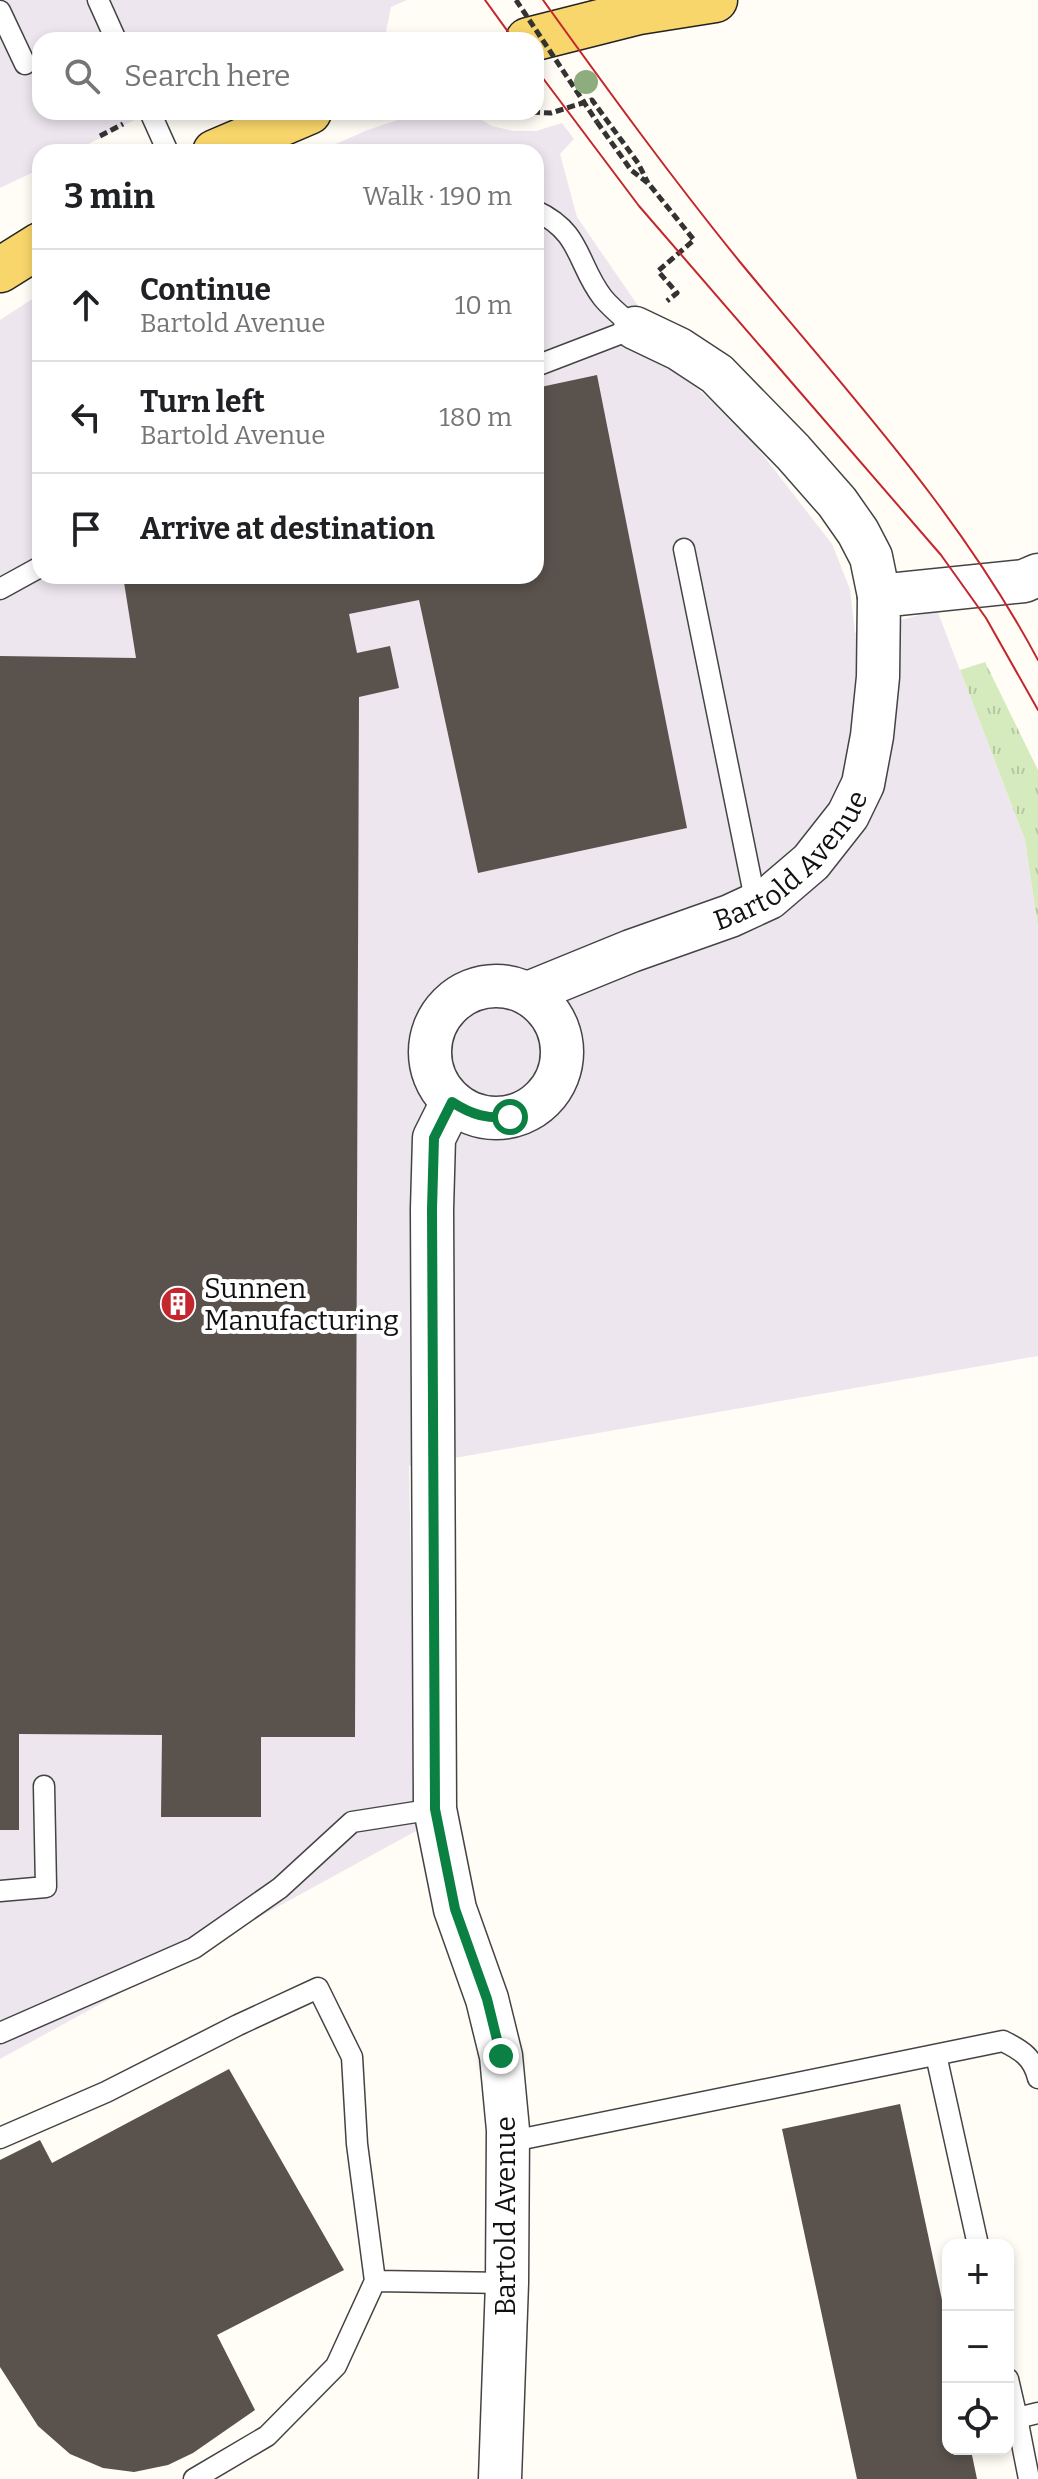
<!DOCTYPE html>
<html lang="en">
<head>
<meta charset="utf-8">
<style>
  body { margin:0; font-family:Bitter,serif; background:#f6f6f6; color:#202124 }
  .controls { position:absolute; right:24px; bottom:24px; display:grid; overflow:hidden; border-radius:16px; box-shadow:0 4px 12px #0003 }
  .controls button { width:72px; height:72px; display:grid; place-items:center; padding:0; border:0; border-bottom:2px solid #e0e0e0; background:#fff; color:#202124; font:40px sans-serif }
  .stop { position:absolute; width:24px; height:24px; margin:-18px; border:6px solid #0b8043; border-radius:50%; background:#fff }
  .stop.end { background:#0b8043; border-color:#fff; box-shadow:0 2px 8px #0008 }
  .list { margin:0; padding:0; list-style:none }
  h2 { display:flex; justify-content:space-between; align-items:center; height:104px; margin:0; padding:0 32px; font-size:34px }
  h2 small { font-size:26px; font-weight:400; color:#757577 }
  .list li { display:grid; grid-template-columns:52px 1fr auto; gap:24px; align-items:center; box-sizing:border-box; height:112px; padding:0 32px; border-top:2px solid #e0e0e0 }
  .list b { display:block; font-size:30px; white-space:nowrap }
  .list p { margin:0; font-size:26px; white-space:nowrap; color:#757577 }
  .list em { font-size:26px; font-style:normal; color:#757577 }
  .icon { flex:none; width:44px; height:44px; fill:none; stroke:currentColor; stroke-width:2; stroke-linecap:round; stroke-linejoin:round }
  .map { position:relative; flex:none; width:1038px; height:2479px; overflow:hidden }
  .search { position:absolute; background:#fff; box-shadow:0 4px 12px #0003; left:32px; top:32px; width:512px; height:88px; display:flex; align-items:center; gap:20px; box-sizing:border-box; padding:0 28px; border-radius:24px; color:#757577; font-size:30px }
  .panel { position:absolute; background:#fff; box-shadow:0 4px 12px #0003; left:32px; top:144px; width:512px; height:440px; border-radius:24px }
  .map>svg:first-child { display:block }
  .industrial { fill:#eee6ef }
  .grass { fill:url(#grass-tufts) }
  .building { fill:#5a524d }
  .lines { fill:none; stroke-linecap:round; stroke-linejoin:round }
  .lane-casing { stroke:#444; stroke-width:23 }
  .street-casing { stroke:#444; stroke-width:45 }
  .primary-casing { stroke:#222; stroke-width:47 }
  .path { stroke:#333; stroke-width:5; stroke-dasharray:8 4; stroke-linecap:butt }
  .lane { stroke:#fff; stroke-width:20 }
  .street { stroke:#fff; stroke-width:42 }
  .primary { stroke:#f9d66b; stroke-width:44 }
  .tram { stroke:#c4262e; stroke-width:2 }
  .path-bridge { stroke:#333; stroke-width:5; stroke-dasharray:8 4; stroke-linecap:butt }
  .tree { fill:#8dad7f }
  .route { stroke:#0b8043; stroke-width:10 }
  .labels { text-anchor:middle; stroke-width:8; stroke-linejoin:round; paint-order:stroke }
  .street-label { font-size:28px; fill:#111; stroke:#fff }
  .poi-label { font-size:28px; fill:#111; stroke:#fff; text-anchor:start }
</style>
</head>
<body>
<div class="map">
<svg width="1038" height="2479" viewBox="0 0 1038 2479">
  <defs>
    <pattern id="grass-tufts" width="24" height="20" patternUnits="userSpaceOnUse" patternTransform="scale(2)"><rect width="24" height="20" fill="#d5ebbd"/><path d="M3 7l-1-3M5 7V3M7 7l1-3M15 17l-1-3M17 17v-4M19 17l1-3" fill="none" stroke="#b6c8a1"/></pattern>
  </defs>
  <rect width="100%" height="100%" fill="#fffdf5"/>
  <!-- industrial -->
  <path class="industrial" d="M0,0H407L391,7L386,32L355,40H40V112H150L73,152H40V169L0,188Z
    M421,112H468L492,126L513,131H536L562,123L574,139L560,154L577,217L692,384L742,428L832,544L850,589L855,633L937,610L1025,840L1038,928V1356L409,1466L416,1831L0,2059V320L40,294V576H536V152H318L365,131Z"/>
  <!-- grass -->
  <path class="grass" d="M985,662L1038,770V928L1025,840L960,670Z"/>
  <!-- building -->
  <path class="building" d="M597,375L687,828L478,873L419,600L349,614L357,653L390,646L399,688L359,697L355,1737H261V1817H161L162,1735L19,1734V1830H0V656L136,658L123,576H536V388Z
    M229,2069L344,2270L217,2335L255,2410L193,2453L168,2465L134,2472L103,2468L70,2454L38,2426L0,2367V2160L40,2140L52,2163Z
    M900,2104L948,2328V2449H974L975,2455H972L977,2479H857L782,2129Z"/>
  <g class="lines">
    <defs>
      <path id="lane" d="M98,0L116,40
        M0,11L25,64
        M150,112L168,152
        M536,211C582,232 577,265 603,298C612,309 625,319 635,328L536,366
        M684,549L756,904
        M0,589L40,567
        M0,1891L46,1887L44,1786
        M0,2033L194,1948L280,1888L352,1822L435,1809
        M936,2055L978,2245
        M0,2138L106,2092L238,2025L318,1988L352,2057L357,2144L375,2281L507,2283
        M508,2142L1003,2041C1021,2050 1033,2057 1038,2078
        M1008,2379L1017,2418
        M194,2479L267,2436L336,2366L375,2281
        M1029,2479L1017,2418L1038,2413"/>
      <g id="street">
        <path d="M635,328L679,349L717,374L793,452L837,502L858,532L871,557L879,596"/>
        <circle cx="496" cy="1052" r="66"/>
        <path id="s1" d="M528,993L631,951L730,916L769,898L811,862L848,815L863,784L872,736L878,677L879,596L1024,581L1038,575"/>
        <path d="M452,1102L434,1138L432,1209L435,1809L455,1909L487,1999L501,2056L508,2130L507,2283L500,2479"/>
      </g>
      <path id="primary" d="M528,40L639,12L715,0
        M215,152L309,112
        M0,270L40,245"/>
    </defs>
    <!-- lane casing -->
    <use href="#lane" class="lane-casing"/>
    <!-- street casing -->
    <use href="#street" class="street-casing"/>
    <!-- primary casing -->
    <use href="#primary" class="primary-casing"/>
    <!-- path -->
    <path class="path" d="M532,112L551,113L592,100L638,163L648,183
      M597,122L631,170L649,184L694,240L658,271L677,293L667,301
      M100,136L123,124"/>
    <!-- lane -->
    <use href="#lane" class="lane"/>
    <!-- street -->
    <use href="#street" class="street"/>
    <!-- primary -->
    <use href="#primary" class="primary"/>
    <!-- tram -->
    <path class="tram" d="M485,0L514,40
      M543,0C607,89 671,177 740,262C847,392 958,510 1038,660
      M536,69L639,206L941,555L986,618L1038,710"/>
    <!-- path-bridge -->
    <path class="path-bridge" d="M516,0L597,122"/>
  </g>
  <!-- trees -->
  <circle class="tree" cx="586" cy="82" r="12"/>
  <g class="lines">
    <!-- route -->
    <path class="route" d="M501,2056L487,1999L455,1909L435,1809L432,1209L434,1138L452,1102C472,1115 487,1119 510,1117"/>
  </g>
  <!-- icons -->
  <defs>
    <symbol id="building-disc" viewBox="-11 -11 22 22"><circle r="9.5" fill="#c4262e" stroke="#fff"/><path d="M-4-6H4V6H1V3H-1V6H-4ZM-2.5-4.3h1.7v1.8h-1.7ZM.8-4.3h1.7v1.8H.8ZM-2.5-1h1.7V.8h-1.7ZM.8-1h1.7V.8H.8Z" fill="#fff"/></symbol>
  </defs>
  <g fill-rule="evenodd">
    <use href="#building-disc" x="158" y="1284" width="40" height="40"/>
  </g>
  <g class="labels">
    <!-- street labels -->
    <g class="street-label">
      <text dy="10" stroke="none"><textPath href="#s1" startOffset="300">Bartold Avenue</textPath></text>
      <text transform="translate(505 2216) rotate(-90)" y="10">Bartold Avenue</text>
    </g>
    <!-- poi labels -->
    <g class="poi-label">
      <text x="204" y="1298">Sunnen<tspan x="204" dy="32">Manufacturing</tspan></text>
    </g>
  </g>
</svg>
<div class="controls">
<button>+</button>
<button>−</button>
<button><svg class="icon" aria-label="locate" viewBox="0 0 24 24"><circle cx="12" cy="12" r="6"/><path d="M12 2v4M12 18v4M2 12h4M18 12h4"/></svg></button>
</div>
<div class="stop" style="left:510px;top:1117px"></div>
<div class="stop end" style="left:501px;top:2056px"></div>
<div class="search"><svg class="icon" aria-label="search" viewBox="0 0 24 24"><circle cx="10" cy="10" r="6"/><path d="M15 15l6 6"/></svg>Search here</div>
<section class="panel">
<h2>3 min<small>Walk · 190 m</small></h2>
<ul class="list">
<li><svg class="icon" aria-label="ahead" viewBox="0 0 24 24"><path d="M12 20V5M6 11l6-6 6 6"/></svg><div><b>Continue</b><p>Bartold Avenue</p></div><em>10 m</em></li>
<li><svg class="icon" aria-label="left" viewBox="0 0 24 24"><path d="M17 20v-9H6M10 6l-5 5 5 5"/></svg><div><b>Turn left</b><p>Bartold Avenue</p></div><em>180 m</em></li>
<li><svg class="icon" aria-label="arrive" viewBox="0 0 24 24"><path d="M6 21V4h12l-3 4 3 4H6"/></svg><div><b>Arrive at destination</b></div></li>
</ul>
</section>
</div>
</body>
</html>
